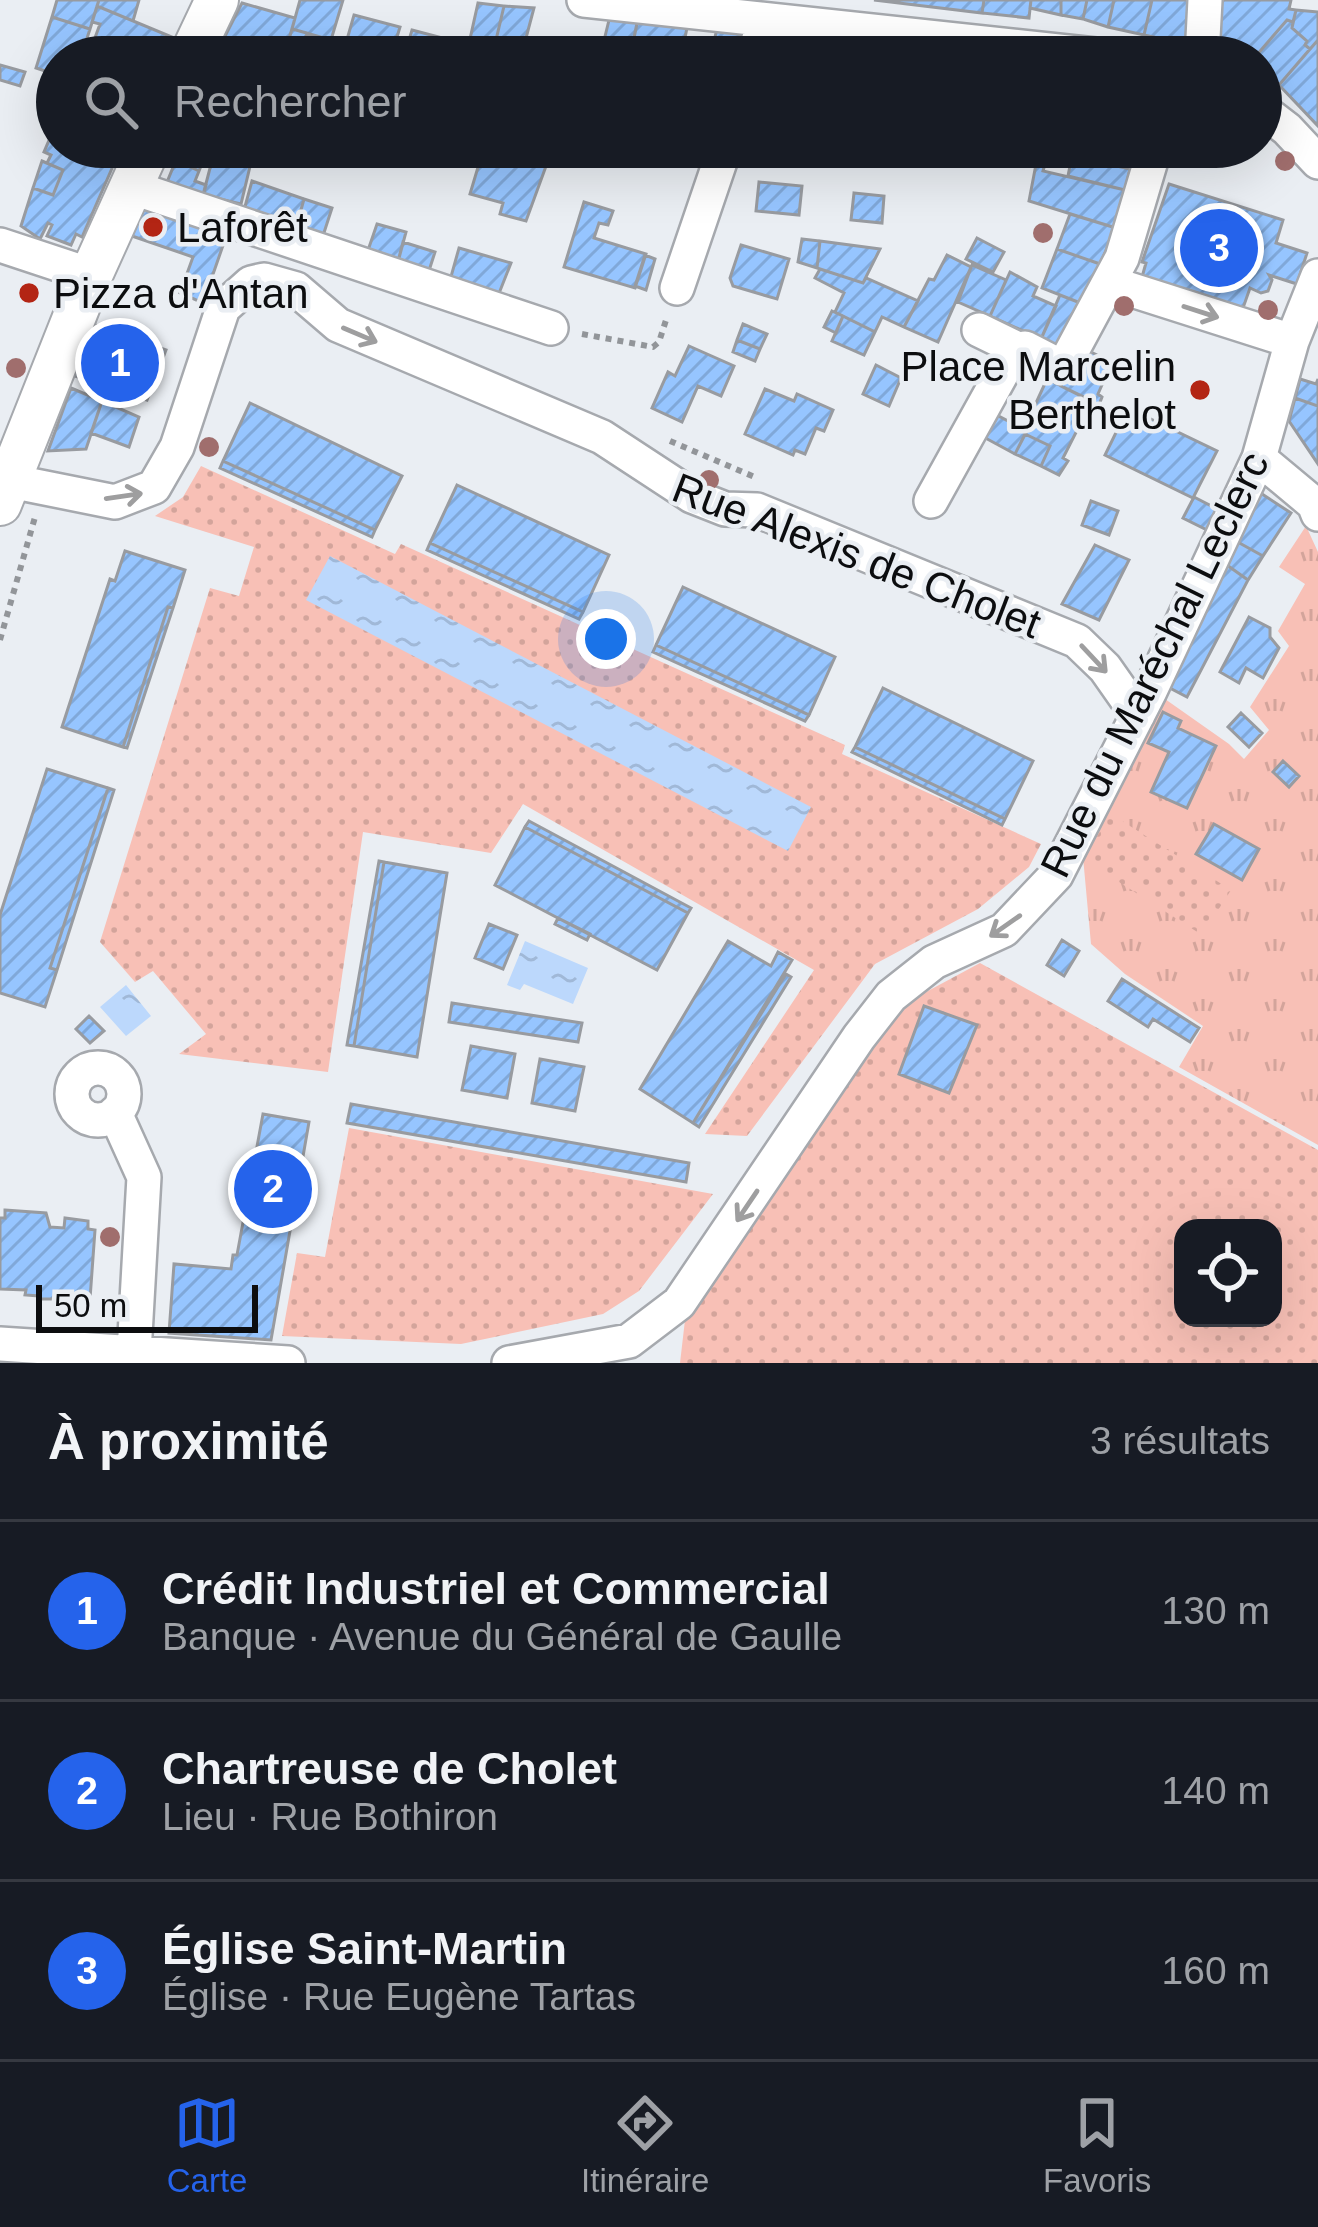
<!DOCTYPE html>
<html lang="fr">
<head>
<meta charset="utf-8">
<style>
  body { margin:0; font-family:Helvetica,sans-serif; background:#20242c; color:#f1f3f6 }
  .controls { position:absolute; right:36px; bottom:36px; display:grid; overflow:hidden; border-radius:24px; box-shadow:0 12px 48px #0002 }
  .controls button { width:108px; height:108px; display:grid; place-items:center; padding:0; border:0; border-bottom:3px solid #363941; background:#171b24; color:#f1f3f6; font:60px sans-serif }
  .scale { position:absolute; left:36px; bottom:30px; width:222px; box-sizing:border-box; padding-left:12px; border:6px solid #0c0d0f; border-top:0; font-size:33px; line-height:42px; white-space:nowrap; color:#0c0d0f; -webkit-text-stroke:9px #eaeef3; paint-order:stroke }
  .you { position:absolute; left:606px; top:639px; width:42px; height:42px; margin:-30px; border:9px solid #fff; border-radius:50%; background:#1a73e8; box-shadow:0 0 0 18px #1a73e833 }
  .badge { display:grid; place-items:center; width:78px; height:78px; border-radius:50%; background:#2563eb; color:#fff; font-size:39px; font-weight:700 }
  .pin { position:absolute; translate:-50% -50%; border:6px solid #fff; box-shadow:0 3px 12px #0006 }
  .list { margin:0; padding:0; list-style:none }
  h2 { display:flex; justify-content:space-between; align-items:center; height:156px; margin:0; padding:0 48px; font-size:51px }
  h2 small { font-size:39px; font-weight:400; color:#9ea1a6 }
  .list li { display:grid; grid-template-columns:78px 1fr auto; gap:36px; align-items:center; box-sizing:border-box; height:180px; padding:0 48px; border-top:3px solid #363941 }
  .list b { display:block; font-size:45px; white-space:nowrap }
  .list p { margin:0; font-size:39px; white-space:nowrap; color:#9ea1a6 }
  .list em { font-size:39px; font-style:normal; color:#9ea1a6 }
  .icon { flex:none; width:66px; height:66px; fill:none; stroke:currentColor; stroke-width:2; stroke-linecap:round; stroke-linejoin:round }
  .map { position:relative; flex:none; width:1318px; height:1363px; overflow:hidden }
  .search { position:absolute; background:#171b24; box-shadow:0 12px 48px #0002; left:36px; right:36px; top:36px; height:132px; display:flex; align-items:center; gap:30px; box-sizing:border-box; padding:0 42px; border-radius:66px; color:#9ea1a6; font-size:45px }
  .sheet { height:696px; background:#171b24 }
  nav { display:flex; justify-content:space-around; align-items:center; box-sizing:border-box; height:168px; border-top:3px solid #363941; background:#171b24; font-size:33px; color:#9ea1a6 }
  nav a { display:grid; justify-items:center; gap:6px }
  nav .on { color:#2563eb }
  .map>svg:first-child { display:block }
  .grass { fill:url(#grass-tufts) }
  .park { fill:url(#park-dots); fill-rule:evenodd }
  .water { fill:url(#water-ripples) }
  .building { fill:url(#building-hatch); stroke:#989ba0; stroke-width:3 }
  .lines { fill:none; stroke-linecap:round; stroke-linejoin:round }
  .minor-casing { stroke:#a6a9ae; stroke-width:38 }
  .major-casing { stroke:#a6a9ae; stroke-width:46 }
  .path { stroke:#929599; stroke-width:6; stroke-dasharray:6 6; stroke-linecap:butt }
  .minor { stroke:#fff; stroke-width:33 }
  .major { stroke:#fff; stroke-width:42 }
  .tree { fill:#a06e6d }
  .oneway { stroke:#9e9e9f }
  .poi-dot { fill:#b32514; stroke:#eaeef3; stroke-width:4.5 }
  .labels { text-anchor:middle; stroke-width:9; stroke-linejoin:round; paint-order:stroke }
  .poi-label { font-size:42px; fill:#0c0d0f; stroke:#eaeef3; text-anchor:start }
  .street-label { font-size:42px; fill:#0c0d0f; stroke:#eaeef3 }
</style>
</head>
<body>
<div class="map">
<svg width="1318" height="1363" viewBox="0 0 1318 1363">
  <defs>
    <pattern id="grass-tufts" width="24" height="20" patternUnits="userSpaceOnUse" patternTransform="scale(3)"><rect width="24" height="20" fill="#f8c0b6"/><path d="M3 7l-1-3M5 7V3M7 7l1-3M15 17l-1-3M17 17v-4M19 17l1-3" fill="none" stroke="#d3a49b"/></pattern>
    <pattern id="park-dots" width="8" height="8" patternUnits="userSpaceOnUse" patternTransform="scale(3)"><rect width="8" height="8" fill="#f8c0b6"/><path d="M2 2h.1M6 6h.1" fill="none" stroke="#d3a49b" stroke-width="1.8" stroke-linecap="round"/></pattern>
    <pattern id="water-ripples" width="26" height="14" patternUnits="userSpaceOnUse" patternTransform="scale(3)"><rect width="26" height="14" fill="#bcd8fc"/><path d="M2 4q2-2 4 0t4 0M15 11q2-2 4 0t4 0" fill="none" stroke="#a0b8d7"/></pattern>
    <pattern id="building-hatch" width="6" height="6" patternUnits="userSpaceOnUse" patternTransform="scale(3)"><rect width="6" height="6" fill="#96c5ff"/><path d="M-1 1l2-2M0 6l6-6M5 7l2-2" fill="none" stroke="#80a8d9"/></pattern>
  </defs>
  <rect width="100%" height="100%" fill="#eaeef3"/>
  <!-- grass -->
  <path class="grass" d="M1306,526L1318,552V1145L1179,1067L1203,1026L1125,974L1091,944L1083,857L1165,699L1229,744L1244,759L1269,730L1250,707L1289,646L1278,631L1305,584L1279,567Z"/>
  <!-- park -->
  <path class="park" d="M201,466L395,554L401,544L845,745L842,754L1041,844L1029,867L978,909L875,964L747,1136L705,1134L814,970L523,804L491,853L363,832L328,1072L179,1054L206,1034L153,971L135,982L100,942L210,588L239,596L254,547L155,516L183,497Z
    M1111,814L1231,890L1202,935L1083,859Z
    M980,963L1318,1150V1363H680L685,1320L870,1041L900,1006ZM1183,1228H1273V1318H1183Z
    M349,1128L713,1194L639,1291L603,1314L461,1344L282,1336L297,1253L325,1257Z"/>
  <!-- water -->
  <path class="water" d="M330,556L811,807L788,851L306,600Z
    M525,941L588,968L573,1004L524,984L520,990L507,985Z
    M126,985L151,1016L126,1036L100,1007Z"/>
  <!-- building -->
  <path class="building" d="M57,0H99L90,29L52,17Z
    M99,0H139L133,21L97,6Z
    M300,0H343L331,40L292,29Z
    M874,0H984L982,13Z
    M984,0H1031L1029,18L982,13Z
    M1031,0H1061V15L1030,8Z
    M1061,0H1087L1083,19L1061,15Z
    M1087,0H1114L1108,27L1083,19Z
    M1114,0H1152L1144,35L1108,27Z
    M1152,0H1189L1186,44L1144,35Z
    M1219,0H1291L1289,9L1296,10L1293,22L1287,20L1255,57H1243L1219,44Z
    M242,3L295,18L284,57H270L222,42Z
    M478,3L504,6L492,57H466Z
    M97,6L172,37L163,57H88L100,24L92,22Z
    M504,6L534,8L521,57H492Z
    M1296,10L1318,12V40L1310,49L1305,45L1307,41L1292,28Z
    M354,15L400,27L391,57H342Z
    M610,16L638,18L630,57H600Z
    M52,17L90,29L81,57H57V75L36,68Z
    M638,19L688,23L681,57H630Z
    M1287,20L1293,22L1292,28L1307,41L1305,45L1310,49L1279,85L1261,70V57H1255Z
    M718,25L749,27L740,57H710Z
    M292,29L307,33L302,50L287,46Z
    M412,30L458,42L454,57H404Z
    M792,32L839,36L838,57H789Z
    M839,36L896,42L895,57H838Z
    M1318,40V126L1279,85Z
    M0,65L25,72L20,86L0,80Z
    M50,138L57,142V147H88L85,153L113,166L82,237L76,234L71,245L47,236L52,225L48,223L40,239L21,226L33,188L53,195L63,170L47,163L51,155L44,152Z
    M182,147H216L211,163L203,161L199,171L176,160Z
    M484,147L521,158L525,147H553L526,221L500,214L503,203L470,194Z
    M971,147H1050L1043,171L1125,190L1116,228L1029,201L1037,159L995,151L994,156L971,152Z
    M1070,147H1136L1130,169L1068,155Z
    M215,149L252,158L241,204L203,195Z
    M1072,156L1130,169L1125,190L1068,176Z
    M176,160L199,171L195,181L206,185L200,208L163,192Z
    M42,161L63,170L53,195L33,188Z
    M252,181L304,199L293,239L241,221Z
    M759,182L802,186L799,215L756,211Z
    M1169,184L1283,220L1276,243L1307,253L1297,284L1269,275L1272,280L1268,291L1261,293L1250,288L1243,308L1142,277L1146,263L1142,262Z
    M854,193L884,196L882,223L851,220Z
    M304,199L332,208L319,248L293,239Z
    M584,202L613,211L608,225L599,223L594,238L646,254L635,288L564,267Z
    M146,203L228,231L203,303L180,293L193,257L132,236Z
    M1070,214L1116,228L1100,264L1057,249Z
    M377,224L406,232L395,273L364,262Z
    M977,238L1004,252L993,272L966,259Z
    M802,239L820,241L817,268L798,262Z
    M820,241L880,249L863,283L817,268Z
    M403,242L435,252L425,283L395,273Z
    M741,245L789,259L777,299L733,286L730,278Z
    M459,248L511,263L494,306L447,291Z
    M1057,249L1100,264L1083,304L1042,288Z
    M645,255L655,259L646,290L635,286Z
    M947,255L971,267L938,342L904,327L929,279L934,280Z
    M972,265L1006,280L990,316L958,302Z
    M820,269L863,283L866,278L918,301L904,327L882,317L875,332L835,312L844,293L815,278Z
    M1010,272L1037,287L1033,296L1056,306L1041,339L990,316Z
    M1060,295L1083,304L1063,348L1041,339Z
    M832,311L843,316L836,333L824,327Z
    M843,316L875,332L864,355L832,341Z
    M743,324L767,334L760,349L737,340Z
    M95,325L166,350L147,400L75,376Z
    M737,340L760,349L755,361L733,352Z
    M689,346L734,366L721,396L698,386L682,422L652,408L668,372L675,376Z
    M1080,347L1112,362L1098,394L1102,397L1099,405L1061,386Z
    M876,365L901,378L889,406L863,394Z
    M1047,379L1092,401L1063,458L1068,461L1059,475L1041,466L1050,446L1025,434L1024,429Z
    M1300,379L1316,384L1318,379V406L1295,398Z
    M71,388L102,401L86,449L48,451Z
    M765,389L794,401L797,394L833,410L824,431L816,428L805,454L795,450L793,455L745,434Z
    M1295,398L1318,406V464L1289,421Z
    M102,401L139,417L129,447L91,433Z
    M250,403L402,476L375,530L223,461Z
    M1128,408L1217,451L1193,498L1105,455Z
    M991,412L1027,431L1015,454L978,434Z
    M1025,434L1050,446L1041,466L1015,454Z
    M223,461L375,530L372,537L220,468Z
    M457,485L609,555L583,612L430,543Z
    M1259,492L1291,513L1263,556L1234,540Z
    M1194,497L1219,510L1209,531L1183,518Z
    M1091,501L1118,511L1109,535L1082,525Z
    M1234,540L1263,556L1248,580L1224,563Z
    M430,543L583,612L579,619L427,550Z
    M1095,545L1129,560L1099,620L1062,604Z
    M125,551L185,570L173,608L168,607L123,747L62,727L110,579L115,581Z
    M1224,563L1248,580L1187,697L1168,687Z
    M683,587L835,657L809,715L656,645Z
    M168,607L173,608L127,748L123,747Z
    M1249,617L1270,628V637L1279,648L1263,678L1246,668L1239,683L1220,672Z
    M656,645L809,715L805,721L653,652Z
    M883,688L1033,761L1005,819L855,747Z
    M1163,712L1181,721L1178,728L1216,746L1187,808L1151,792L1169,752L1148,743Z
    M1241,713L1262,733L1249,747L1228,727Z
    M855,747L1005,819L1002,825L852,752Z
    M1283,761L1299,776L1289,787L1273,772Z
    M47,769L108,788L50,968L57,970L45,1007L0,993V915Z
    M108,788L114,790L57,970L50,968Z
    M529,821L691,908L688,913L525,827Z
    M1214,824L1259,849L1242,880L1196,854Z
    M525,827L688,913L657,970L495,885Z
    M379,861L384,862L354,1046L347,1045Z
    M384,862L447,873L417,1057L354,1046Z
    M558,918L590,934L587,940L555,924Z
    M489,924L517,935L503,969L475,958Z
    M1062,940L1079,951L1064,976L1047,965Z
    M728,941L771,966L778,952L792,960L693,1123L640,1089Z
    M786,974L791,977L699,1127L693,1123Z
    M1122,979L1199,1028L1190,1042L1153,1019L1148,1027L1108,1001Z
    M452,1003L582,1023L578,1042L449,1022Z
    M924,1006L977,1025L949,1093L899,1074Z
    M89,1016L104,1031L90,1043L76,1029Z
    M471,1046L515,1054L507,1098L462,1090Z
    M540,1059L584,1067L575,1111L532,1103Z
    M351,1104L689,1163L686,1182L347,1123Z
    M263,1114L309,1122L271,1340L169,1333L174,1264L231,1269L233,1255H237Z
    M5,1210L46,1213L50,1227L64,1228L65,1218L88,1221V1229L95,1230L90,1299H39V1296L25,1295L26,1290L0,1289V1218H5Z"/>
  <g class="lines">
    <defs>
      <path id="minor" d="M584,0L1114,57
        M753,57L765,20
        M1202,57L1205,0
        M1261,109L1287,129L1318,162
        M131,187L551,328
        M0,245L91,275
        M1110,283L1292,341
        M677,288L725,147
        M979,330L1018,349
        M1259,458L1314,504L1318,514
        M0,479L115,502L154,487L177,447L223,308L251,283L264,280L296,289L338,325L602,437L692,496L725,509L757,510L1077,641L1105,668L1138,715
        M931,501L1013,353L1025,348L1056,364L1066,362L1122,258L1155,147
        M72 1094a26 26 0 1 1 52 0a26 26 0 1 1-52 0Z
        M115,1113L144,1177L134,1353
        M0,1344L288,1363
        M509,1363L629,1341L679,1303L859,1037L891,996L934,962L1004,930L1056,875L1150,691L1259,458L1292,341L1318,276"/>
      <path id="major" d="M190,57L217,0
        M0,504L91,275L149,147"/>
    </defs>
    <!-- minor casing -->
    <use href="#minor" class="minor-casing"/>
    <!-- major casing -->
    <use href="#major" class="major-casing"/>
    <!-- path -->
    <path class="path" d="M582,334L653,347L659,342L667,317
      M670,441L757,478
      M0,640L35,517"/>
    <!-- minor -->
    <use href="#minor" class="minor"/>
    <!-- major -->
    <use href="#major" class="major"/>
  </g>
  <!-- trees -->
  <g class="tree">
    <circle cx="1285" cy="161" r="10"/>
    <circle cx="1043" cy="233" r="10"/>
    <circle cx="1124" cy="306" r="10"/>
    <circle cx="1268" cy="310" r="10"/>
    <circle cx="16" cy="368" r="10"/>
    <circle cx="209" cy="447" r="10"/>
    <circle cx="709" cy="480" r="10"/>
    <circle cx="110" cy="1237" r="10"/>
  </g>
  <!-- one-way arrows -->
  <defs><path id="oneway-shaft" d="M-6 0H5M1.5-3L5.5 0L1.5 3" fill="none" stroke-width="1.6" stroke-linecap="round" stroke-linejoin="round" transform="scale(3)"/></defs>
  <g class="oneway">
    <use href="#oneway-shaft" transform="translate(1201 312) rotate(18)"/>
    <use href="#oneway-shaft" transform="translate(360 335) rotate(23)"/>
    <use href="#oneway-shaft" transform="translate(124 496) rotate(-8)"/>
    <use href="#oneway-shaft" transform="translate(1094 659) rotate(47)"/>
    <use href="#oneway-shaft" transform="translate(1005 926) rotate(145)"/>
    <use href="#oneway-shaft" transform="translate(747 1206) rotate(124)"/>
  </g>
  <!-- markers -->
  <g class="poi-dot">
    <circle cx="153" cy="227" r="12"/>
    <circle cx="29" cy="293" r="12"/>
    <circle cx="1200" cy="390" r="12"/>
  </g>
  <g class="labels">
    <!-- poi labels -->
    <g class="poi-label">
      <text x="177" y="242">Laforêt</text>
      <text x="53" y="308">Pizza d'Antan</text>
      <text x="1176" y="381" text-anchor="end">Place Marcelin<tspan x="1176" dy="48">Berthelot</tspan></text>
    </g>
    <!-- street labels -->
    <g class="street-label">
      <text transform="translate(857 555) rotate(21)" y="15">Rue Alexis de Cholet</text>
      <text transform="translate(1154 664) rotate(-64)" y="15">Rue du Maréchal Leclerc</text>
    </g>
  </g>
</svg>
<div class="controls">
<button><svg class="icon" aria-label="locate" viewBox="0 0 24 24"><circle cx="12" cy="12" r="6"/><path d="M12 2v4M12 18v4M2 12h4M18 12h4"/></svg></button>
</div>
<div class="scale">50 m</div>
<div class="you"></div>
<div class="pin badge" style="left:120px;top:363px">1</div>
<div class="pin badge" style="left:273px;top:1189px">2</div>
<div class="pin badge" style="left:1219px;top:248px">3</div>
<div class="search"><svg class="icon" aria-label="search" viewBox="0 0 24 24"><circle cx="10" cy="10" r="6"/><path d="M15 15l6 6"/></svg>Rechercher</div>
</div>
<section class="sheet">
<h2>À proximité<small>3 résultats</small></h2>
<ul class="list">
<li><span class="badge">1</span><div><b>Crédit Industriel et Commercial</b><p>Banque · Avenue du Général de Gaulle</p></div><em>130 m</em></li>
<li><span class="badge">2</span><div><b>Chartreuse de Cholet</b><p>Lieu · Rue Bothiron</p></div><em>140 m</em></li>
<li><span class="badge">3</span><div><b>Église Saint-Martin</b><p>Église · Rue Eugène Tartas</p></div><em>160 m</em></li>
</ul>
</section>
<nav>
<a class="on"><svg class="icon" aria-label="map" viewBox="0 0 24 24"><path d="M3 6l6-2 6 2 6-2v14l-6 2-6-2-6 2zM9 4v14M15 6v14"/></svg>Carte</a>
<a><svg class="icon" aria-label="directions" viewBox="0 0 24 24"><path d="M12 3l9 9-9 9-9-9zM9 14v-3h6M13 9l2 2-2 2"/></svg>Itinéraire</a>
<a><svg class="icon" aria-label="saved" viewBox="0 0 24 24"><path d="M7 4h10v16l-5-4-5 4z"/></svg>Favoris</a>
</nav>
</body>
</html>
